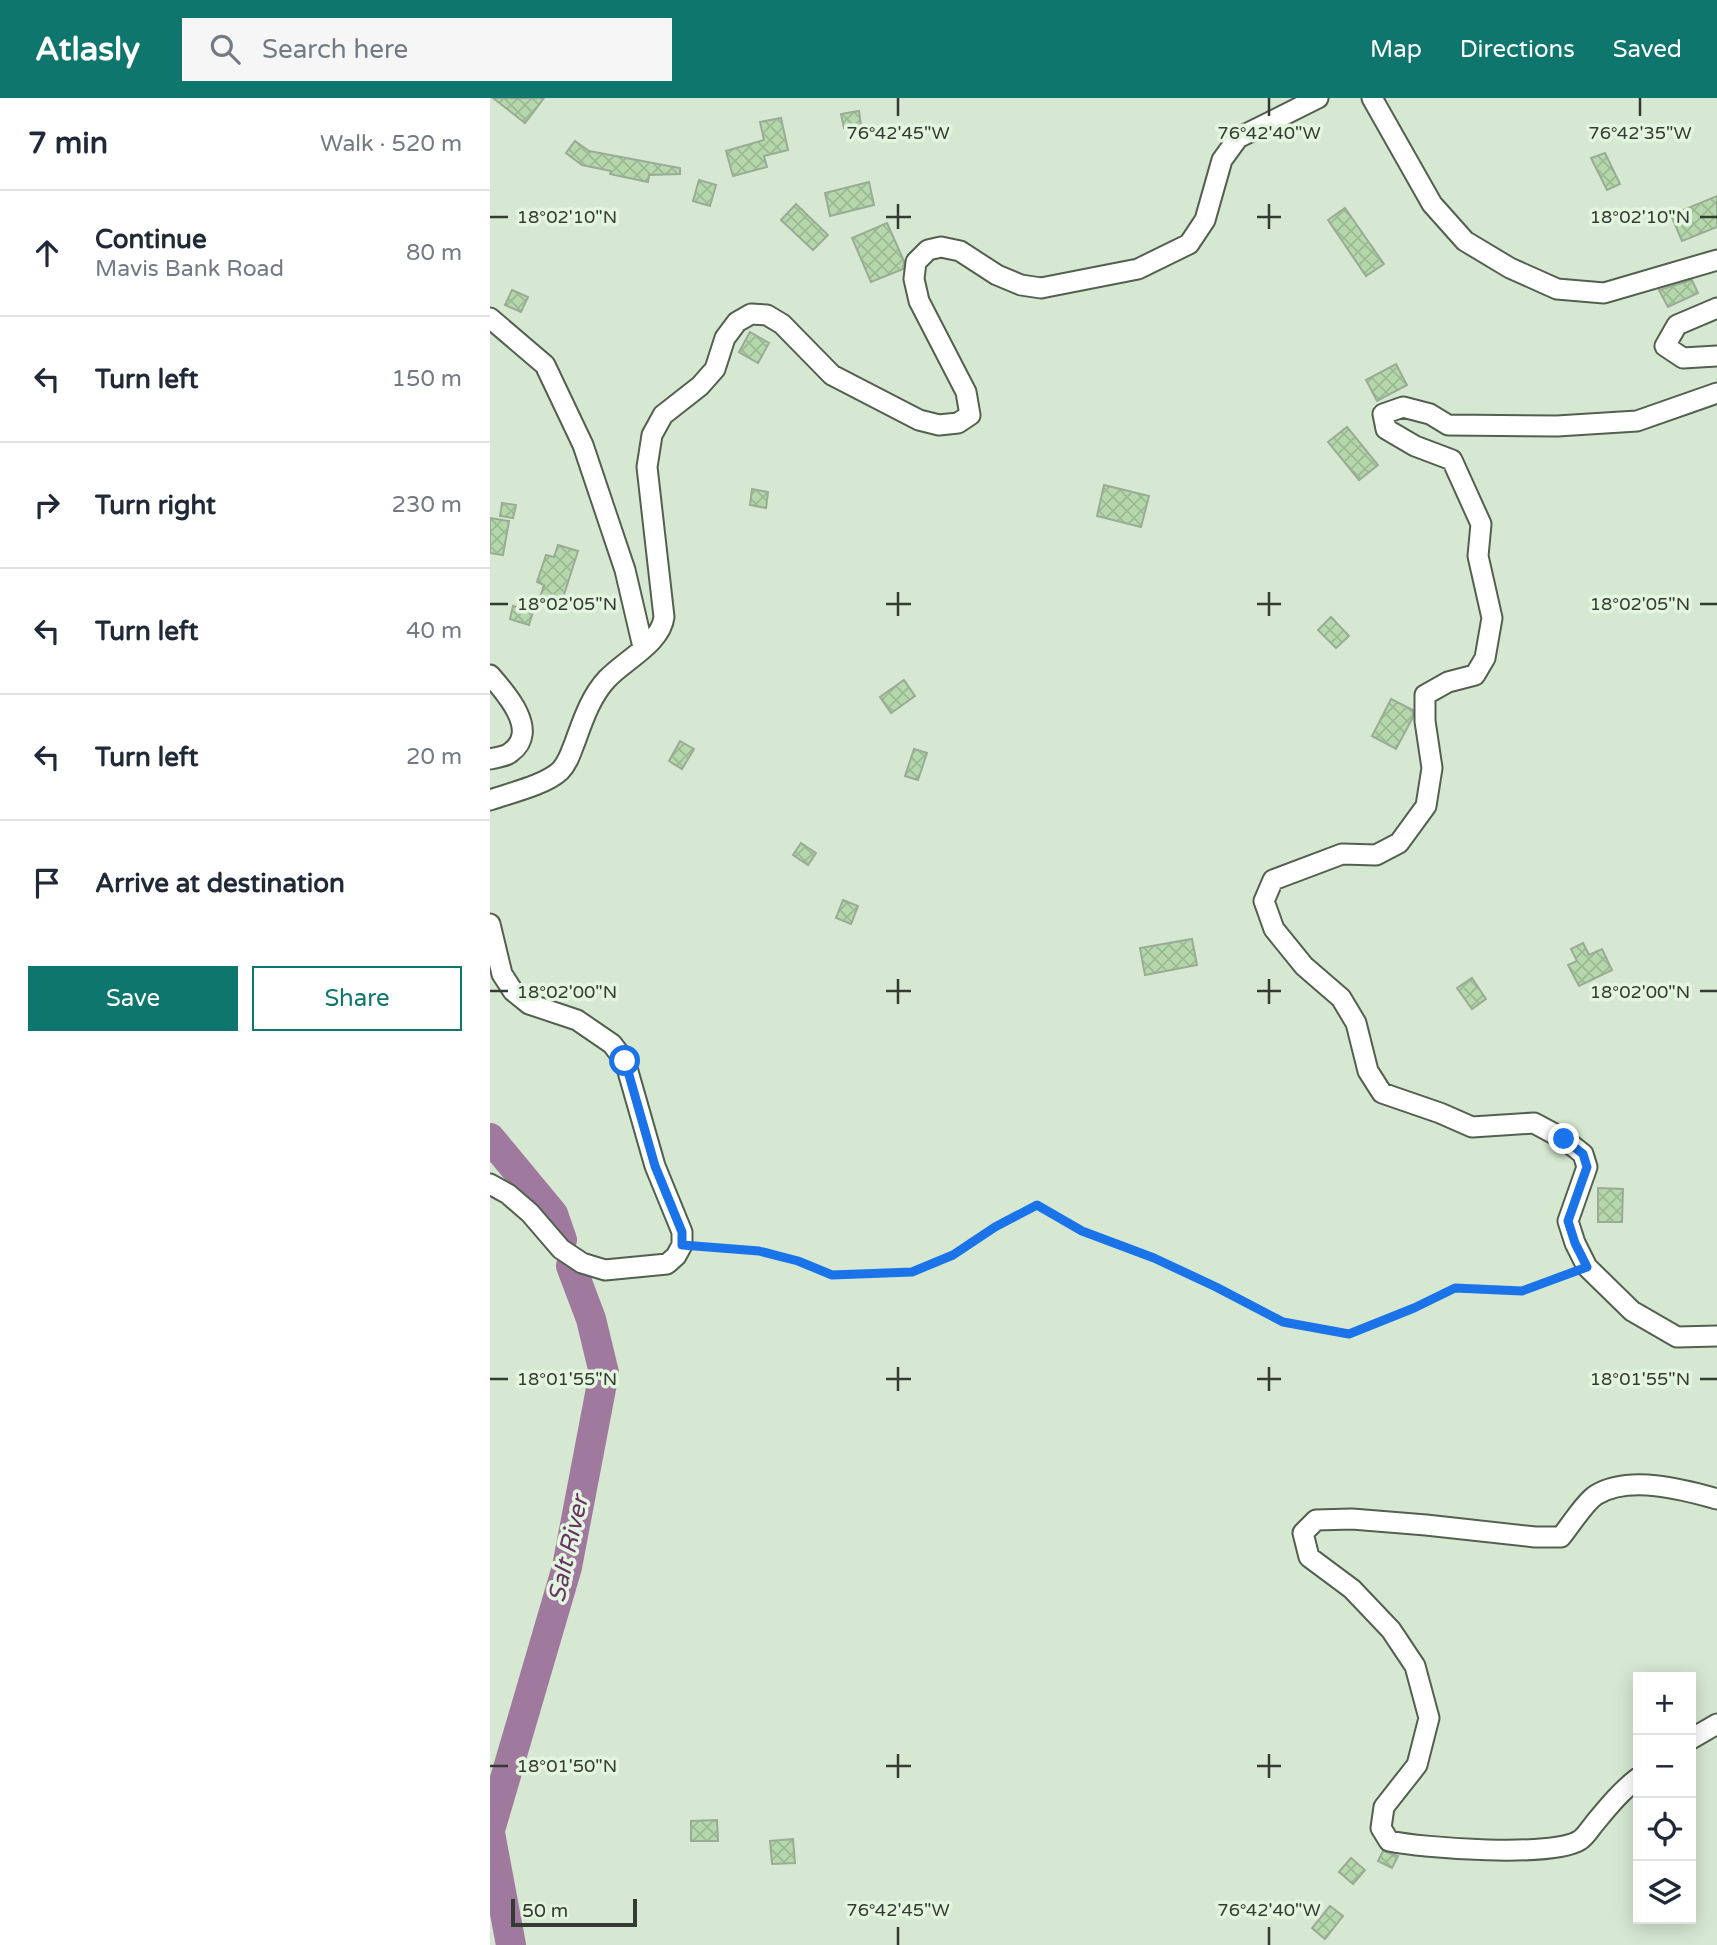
<!DOCTYPE html>
<html lang="en">
<head>
<meta charset="utf-8">
<style>
  body { margin:0; font-family:"Varela Round",sans-serif; background:#f6f6f7; color:#1f2937 }
  .controls { position:absolute; right:21px; bottom:21px; display:grid; overflow:hidden; border-radius:0px; box-shadow:0 4px 18px #0003 }
  .controls button { width:63px; height:63px; display:grid; place-items:center; padding:0; border:0; border-bottom:2px solid #e0e1e3; background:#fff; color:#1f2937; font:35px sans-serif }
  .scale { position:absolute; left:21px; bottom:18px; width:126px; box-sizing:border-box; padding-left:7px; border:4px solid #343b32; border-top:0; font-size:19px; line-height:24px; white-space:nowrap; color:#343b32; -webkit-text-stroke:5px #e3f5de; paint-order:stroke }
  .stop { position:absolute; width:21px; height:21px; margin:-16px; border:5px solid #1a73e8; border-radius:50%; background:#fff }
  .stop.end { background:#1a73e8; border-color:#fff; box-shadow:0 2px 7px #0008 }
  .list { margin:0; padding:0; list-style:none }
  h2 { display:flex; justify-content:space-between; align-items:center; height:91px; margin:0; padding:0 28px; font-size:30px }
  h2 small { font-size:23px; font-weight:400; color:#747a83 }
  .list li { display:grid; grid-template-columns:46px 1fr auto; gap:21px; align-items:center; box-sizing:border-box; height:126px; padding:0 28px; border-top:2px solid #e0e1e3 }
  .list b { display:block; font-size:26px; white-space:nowrap }
  .list p { margin:0; font-size:23px; white-space:nowrap; color:#747a83 }
  .list em { font-size:23px; font-style:normal; color:#747a83 }
  .actions { display:flex; gap:14px; padding:21px 28px }
  .actions a { flex:1; padding:16px 0; border:2px solid #0f766e; border-radius:0px; text-align:center; font-size:24px; color:#0f766e }
  .actions .main { background:#0f766e; color:#fff }
  .icon { flex:none; width:38px; height:38px; fill:none; stroke:currentColor; stroke-width:2; stroke-linecap:round; stroke-linejoin:round }
  .map { position:relative; flex:none; width:1227px; height:1847px; overflow:hidden }
  header { display:flex; align-items:center; gap:42px; box-sizing:border-box; height:98px; padding:0 35px; background:#0f766e; color:#fff }
  header strong { font-size:33px }
  nav { display:flex; gap:38px; margin-inline-start:auto; font-size:24px }
  .search { width:490px; height:63px; background:#f6f6f7; display:flex; align-items:center; gap:18px; box-sizing:border-box; padding:0 24px; border-radius:0px; color:#747a83; font-size:26px }
  main { display:flex }
  aside { flex:1; background:#fff }
  .map>svg:first-child { display:block }
  .lines { fill:none; stroke-linecap:round; stroke-linejoin:round }
  .river { stroke:#a0799f; stroke-width:30 }
  .building { fill:url(#building-cross-hatch); stroke:#9aab96; stroke-width:2 }
  .minor-casing { stroke:#51614e; stroke-width:23 }
  .path { stroke:#a4b2a0; stroke-width:2.5; stroke-dasharray:3.5 3.5; stroke-linecap:butt }
  .minor { stroke:#fff; stroke-width:19 }
  .route { stroke:#1a73e8; stroke-width:9 }
  .ticks { fill:none; stroke:#343b32; stroke-width:2.5 }
  .labels { text-anchor:middle; stroke-width:7; stroke-linejoin:round; paint-order:stroke }
  .water-label { font-size:24px; font-style:italic; fill:#673466; stroke:#e3f5de }
  .ticks-label { font-size:18px; text-anchor:middle; fill:#343b32; stroke:#e3f5de; stroke-width:7; stroke-linejoin:round; paint-order:stroke }
</style>
</head>
<body>
<header>
<strong>Atlasly</strong>
<div class="search"><svg class="icon" aria-label="search" viewBox="0 0 24 24"><circle cx="10" cy="10" r="6"/><path d="M15 15l6 6"/></svg>Search here</div>
<nav><a>Map</a><a>Directions</a><a>Saved</a></nav>
</header>
<main>
<aside>
<h2>7 min<small>Walk · 520 m</small></h2>
<ul class="list">
<li><svg class="icon" aria-label="ahead" viewBox="0 0 24 24"><path d="M12 20V5M6 11l6-6 6 6"/></svg><div><b>Continue</b><p>Mavis Bank Road</p></div><em>80 m</em></li>
<li><svg class="icon" aria-label="left" viewBox="0 0 24 24"><path d="M17 20v-9H6M10 6l-5 5 5 5"/></svg><div><b>Turn left</b></div><em>150 m</em></li>
<li><svg class="icon" aria-label="right" viewBox="0 0 24 24"><path d="M7 20v-9h11M14 6l5 5-5 5"/></svg><div><b>Turn right</b></div><em>230 m</em></li>
<li><svg class="icon" aria-label="left" viewBox="0 0 24 24"><path d="M17 20v-9H6M10 6l-5 5 5 5"/></svg><div><b>Turn left</b></div><em>40 m</em></li>
<li><svg class="icon" aria-label="left" viewBox="0 0 24 24"><path d="M17 20v-9H6M10 6l-5 5 5 5"/></svg><div><b>Turn left</b></div><em>20 m</em></li>
<li><svg class="icon" aria-label="arrive" viewBox="0 0 24 24"><path d="M6 21V4h12l-3 4 3 4H6"/></svg><div><b>Arrive at destination</b></div></li>
</ul>
<div class="actions"><a class="main">Save</a><a>Share</a></div>
</aside>
<div class="map">
<svg width="1227" height="1847" viewBox="0 0 1227 1847">
  <defs>
    <pattern id="building-cross-hatch" width="8" height="8" patternUnits="userSpaceOnUse" patternTransform="scale(1.75)"><rect width="8" height="8" fill="#b4d8ab"/><path d="M0 0l8 8M0 8l8-8" fill="none" stroke="#9bba94"/></pattern>
  </defs>
  <rect width="100%" height="100%" fill="#d6e8d1"/>
  <g class="lines">
    <!-- river -->
    <path class="river" d="M0,1040L63,1116L72,1142
      M0,1732L77,1469L114,1275L101,1221L81,1168
      M0,1735L21,1847"/>
  </g>
  <!-- building -->
  <path class="building" d="M3,0H54L35,25Z
    M369,13L371,27L354,30L351,16Z
    M291,20L298,52L274,58L277,69L243,78L236,53L274,42L270,24Z
    M85,43L99,53L190,70V76L159,77L158,84L120,76L121,73L92,67L76,55Z
    M1115,55L1130,86L1117,92L1101,60Z
    M209,82L226,87L220,108L203,103Z
    M379,84L384,107L340,118L335,95Z
    M1227,98V129L1192,143L1181,117Z
    M306,106L338,137L323,152L291,122Z
    M855,110L894,166L876,178L838,122Z
    M397,125L414,163L413,171L381,184L362,140Z
    M1202,182L1208,195L1178,209L1169,192Z
    M22,192L38,199L31,214L15,207Z
    M260,234L279,245L268,265L249,254Z
    M906,266L917,287L887,303L876,282Z
    M857,329L888,367L869,382L838,344Z
    M614,387L659,398L651,429L607,418Z
    M262,391L278,394L276,410L260,407Z
    M12,405L26,407L23,420L10,418Z
    M0,420L19,423L13,457L0,455Z
    M68,447L88,453L70,509L49,502L54,487L47,484L56,457L64,459Z
    M23,508L43,514L39,527L20,521Z
    M841,519L859,538L846,550L828,532Z
    M414,582L425,598L401,615L390,599Z
    M901,601L923,612V619L906,651L882,638Z
    M190,643L204,651L192,671L179,663Z
    M424,651L437,655L428,682L415,678Z
    M311,745L326,755L318,767L303,757Z
    M353,802L368,808L361,826L346,820Z
    M702,841L707,867L655,877L650,850Z
    M1093,845L1099,857L1112,851L1122,872L1089,888L1078,867L1087,863L1081,851Z
    M982,880L996,901L982,911L967,890Z
    M1108,1090L1133,1091L1132,1124H1108Z
    M227,1722L228,1743H201V1723Z
    M303,1741L305,1765L282,1766L280,1743Z
    M893,1753L908,1758L902,1770L888,1763Z
    M861,1760L875,1772L863,1786L849,1774Z
    M840,1808L853,1818L835,1841L822,1830Z"/>
  <g class="lines">
    <defs>
      <path id="minor" d="M882,0L942,106L975,143L1020,170L1067,191L1114,195L1227,162
        M1227,210L1187,227L1175,248L1193,260L1227,258
        M0,220L55,267L93,347L135,472L153,549
        M1227,295L1147,323L1067,328L958,327L940,316L913,309L893,316L896,331L925,348L962,362L991,426L988,458L1002,520L995,560L985,577L958,584L935,597V623L942,670L936,708L909,745L886,757L852,756L783,782L774,803L784,831L814,868L851,900L866,925L878,973L892,995L950,1015L982,1029L1044,1025L1074,1041L1093,1056L1097,1069L1078,1123L1085,1145L1097,1169L1142,1213L1187,1239L1227,1238
        M0,577C16,595 50,633 21,654C16,659 7,659 0,661
        M0,702C20,695 55,687 70,673C78,665 81,654 85,644C93,622 101,598 117,581C135,562 171,545 174,519L157,369L162,337L173,317L210,288L225,271L235,240L247,224L261,216L277,217L292,226L342,277L429,322L449,327L468,325L480,317L476,294L429,203L424,181L426,164L438,152L451,149L470,153L507,177L531,187L551,190L648,171L699,146L715,122L732,62L748,40L828,0
        M0,826L12,876L23,893L39,906L87,922L122,946L135,963L165,1068L192,1134V1147L186,1158L177,1166L115,1172L92,1165L71,1151L40,1115L18,1096L0,1086
        M1201,1641L1227,1626
        M1148,1680C1131,1693 1118,1709 1104,1726C1100,1731 1095,1739 1090,1742C1064,1760 932,1750 899,1743L891,1730L894,1709L927,1667L939,1620L925,1568L901,1532L862,1491L819,1459L813,1435L826,1422L862,1421L936,1427L1045,1439H1071C1080,1428 1095,1404 1106,1397C1139,1377 1192,1391 1227,1401"/>
    </defs>
    <!-- minor casing -->
    <use href="#minor" class="minor-casing"/>
    <!-- path -->
    <path class="path" d="M210,1148L269,1153L308,1163L342,1177L422,1174L463,1157L505,1129L547,1107L592,1133L664,1160L725,1189L793,1224L859,1236L924,1210L965,1190L1032,1193L1079,1175"/>
    <!-- minor -->
    <use href="#minor" class="minor"/>
  </g>
  <g class="lines">
    <!-- route -->
    <path class="route" d="M135,963L165,1068L192,1134V1147L269,1153L308,1163L342,1177L422,1174L463,1157L505,1129L547,1107L592,1133L664,1160L726,1189L793,1224L859,1236L924,1210L965,1190L1032,1193L1097,1169L1085,1145L1078,1123L1097,1069L1093,1056L1074,1041"/>
  </g>
  <!-- ticks -->
  <path class="ticks" d="M408,0V18M779,0V18M1150,0V18M408,106V131M779,106V131M0,119H18M396,119H421M767,119H791M1210,119H1227M408,494V518M779,494V518M0,506H18M396,506H421M767,506H791M1210,506H1227M408,881V906M779,881V906M0,893H18M396,893H421M767,893H791M1210,893H1227M408,1269V1293M779,1269V1293M0,1281H18M396,1281H421M767,1281H791M1210,1281H1227M408,1656V1680M779,1656V1680M0,1668H18M396,1668H421M767,1668H791M408,1829V1847M779,1829V1847"/>
  <g class="labels">
    <!-- water labels -->
    <g class="water-label">
      <text transform="translate(78 1451) rotate(-77)" y="8">Salt River</text>
    </g>
  </g>
  <g class="ticks-label">
    <text x="408" y="41">76°42'45"W</text>
    <text x="779" y="41">76°42'40"W</text>
    <text x="1150" y="41">76°42'35"W</text>
    <text x="77" y="125">18°02'10"N</text>
    <text x="1150" y="125">18°02'10"N</text>
    <text x="77" y="512">18°02'05"N</text>
    <text x="1150" y="512">18°02'05"N</text>
    <text x="77" y="900">18°02'00"N</text>
    <text x="1150" y="900">18°02'00"N</text>
    <text x="77" y="1287">18°01'55"N</text>
    <text x="1150" y="1287">18°01'55"N</text>
    <text x="77" y="1674">18°01'50"N</text>
    <text x="408" y="1818">76°42'45"W</text>
    <text x="779" y="1818">76°42'40"W</text>
  </g>
</svg>
<div class="controls">
<button>+</button>
<button>−</button>
<button><svg class="icon" aria-label="locate" viewBox="0 0 24 24"><circle cx="12" cy="12" r="6"/><path d="M12 2v4M12 18v4M2 12h4M18 12h4"/></svg></button>
<button><svg class="icon" aria-label="layers" viewBox="0 0 24 24"><path d="M12 4l9 5-9 5-9-5zM3 14l9 5 9-5"/></svg></button>
</div>
<div class="scale">50 m</div>
<div class="stop" style="left:135px;top:963px"></div>
<div class="stop end" style="left:1074px;top:1041px"></div>
</div>
</main>
</body>
</html>
